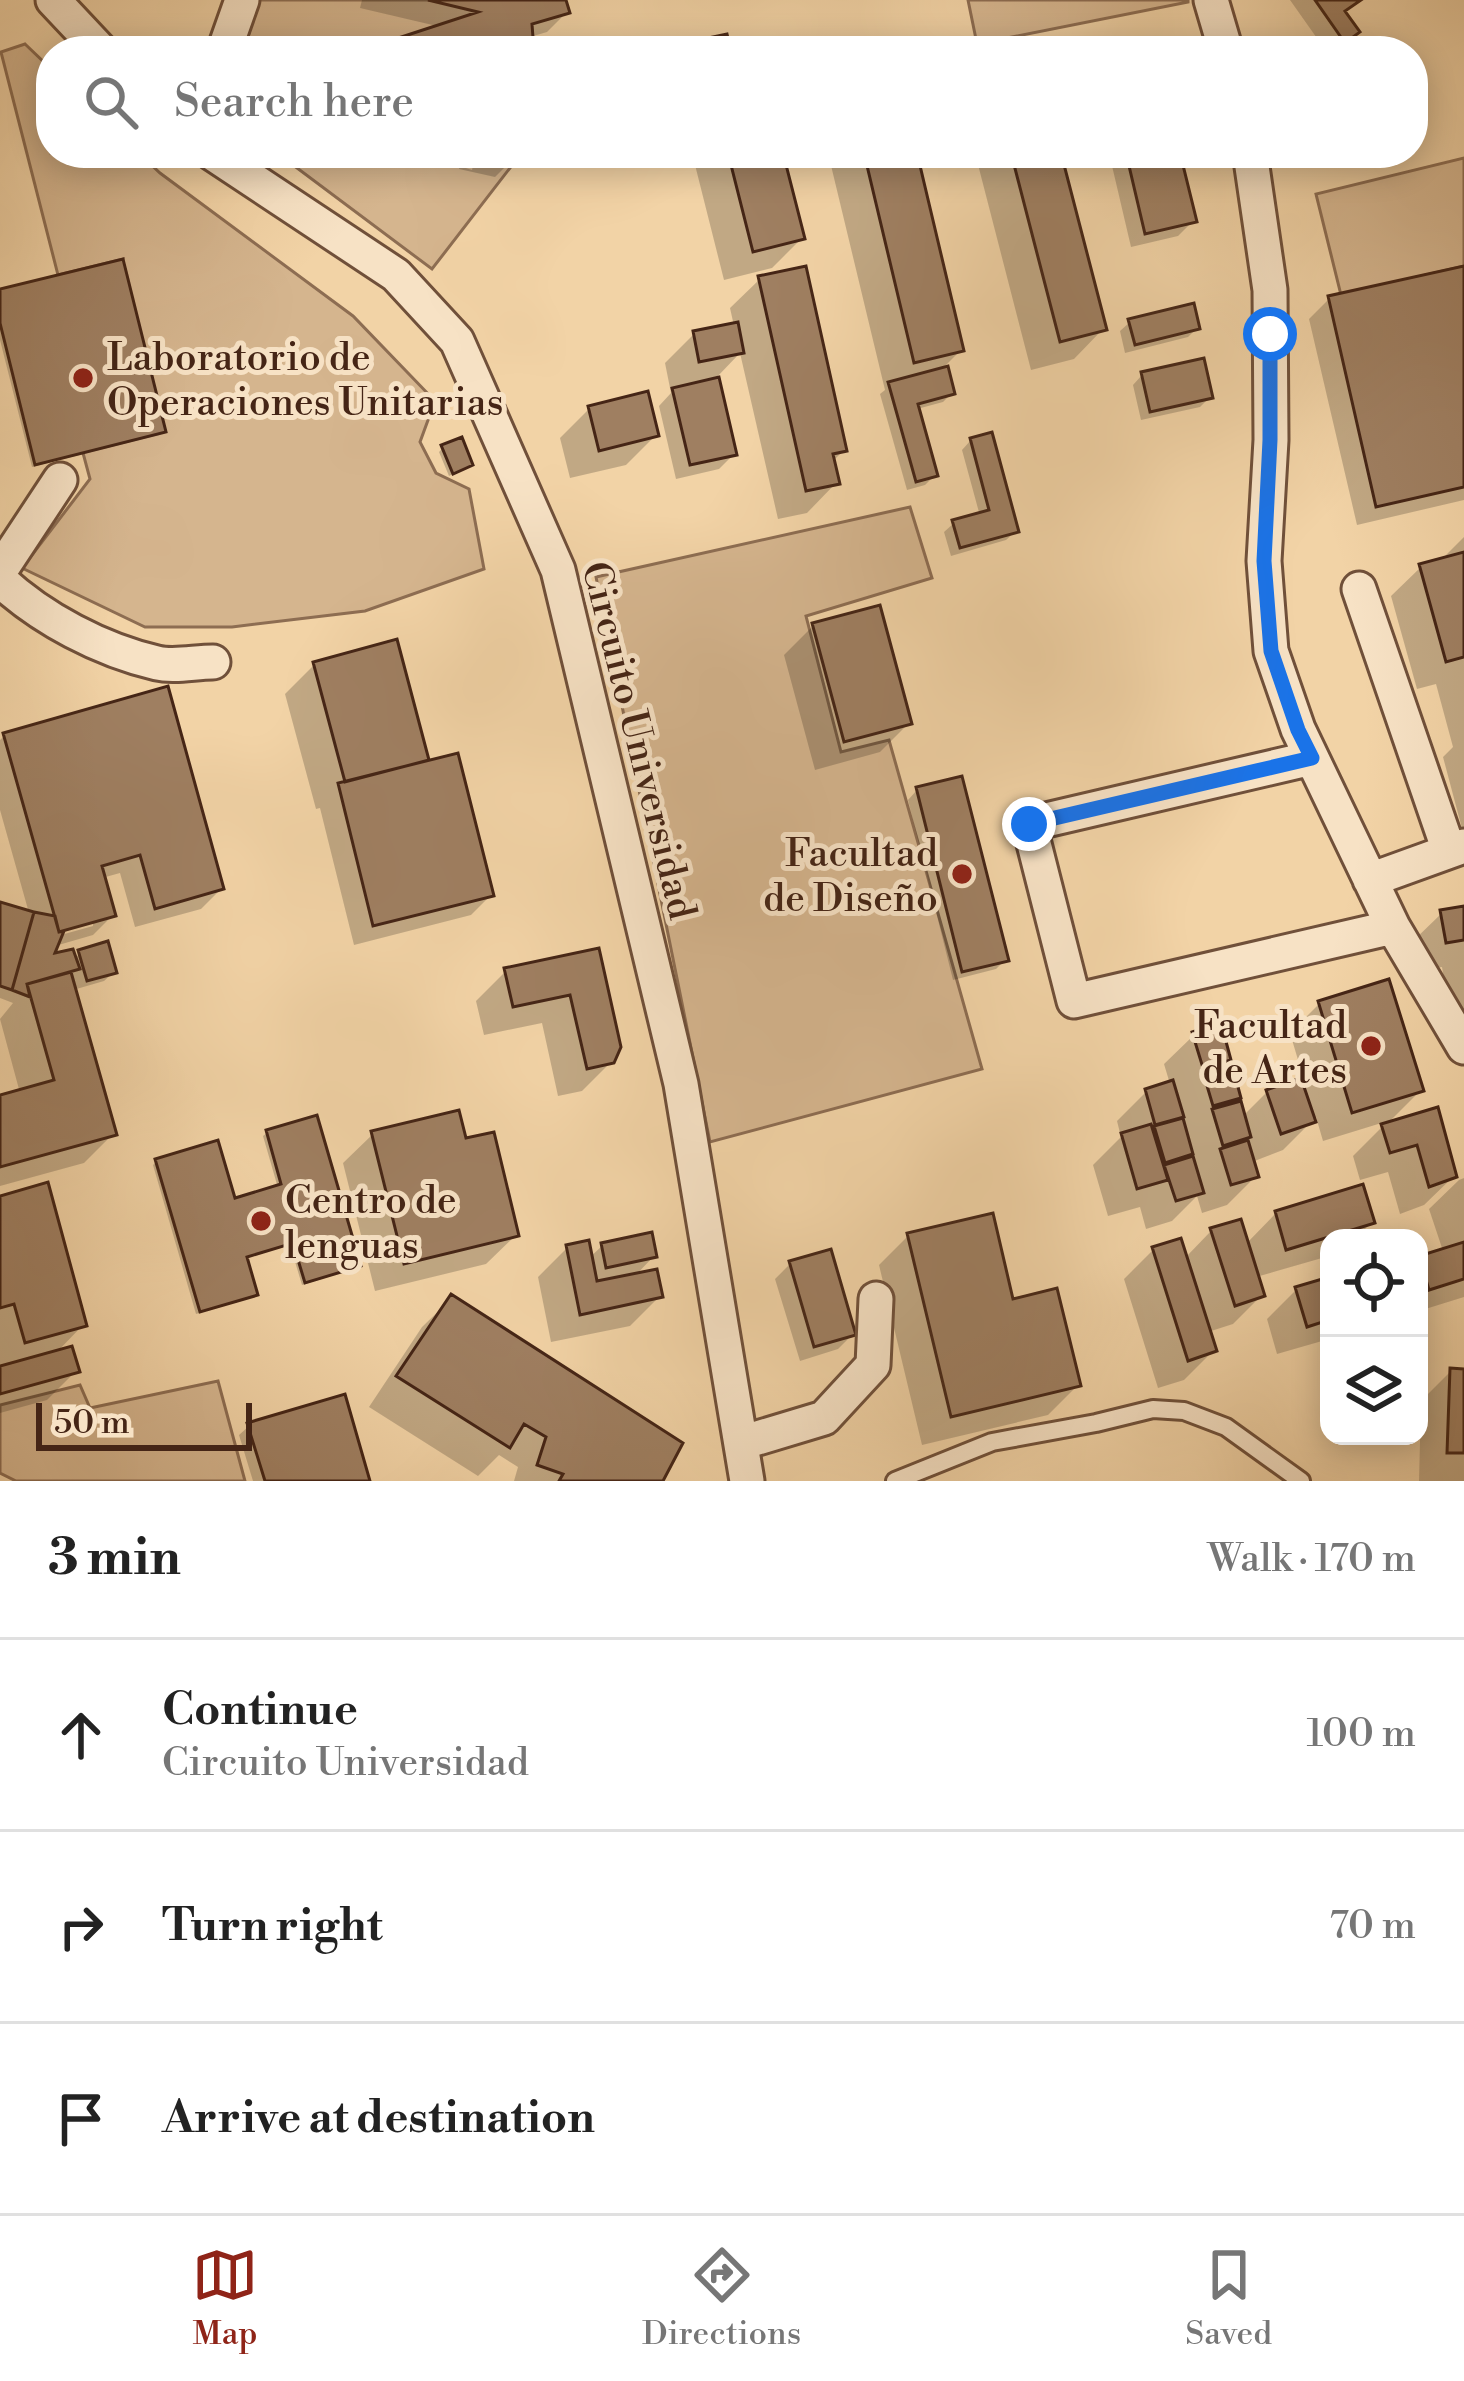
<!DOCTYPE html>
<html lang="en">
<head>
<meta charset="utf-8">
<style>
  body { margin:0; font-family:"Libre Bodoni",serif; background:#f6f6f6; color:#222 }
  .controls { position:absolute; right:36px; bottom:36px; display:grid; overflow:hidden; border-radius:24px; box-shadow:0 6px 30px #0003 }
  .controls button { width:108px; height:108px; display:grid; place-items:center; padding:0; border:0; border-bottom:3px solid #e0e0e0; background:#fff; color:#222; font:60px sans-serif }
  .scale { position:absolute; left:36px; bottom:30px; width:216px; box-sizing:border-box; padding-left:12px; border:6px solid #452516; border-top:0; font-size:33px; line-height:42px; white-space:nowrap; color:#452516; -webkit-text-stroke:9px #f7e2c5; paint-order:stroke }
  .stop { position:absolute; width:36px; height:36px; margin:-27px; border:9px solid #1a73e8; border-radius:50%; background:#fff }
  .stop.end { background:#1a73e8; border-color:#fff; box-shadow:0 3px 12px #0008 }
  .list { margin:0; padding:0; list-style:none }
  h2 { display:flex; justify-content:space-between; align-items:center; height:156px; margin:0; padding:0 48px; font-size:51px }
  h2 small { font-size:39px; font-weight:400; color:#767676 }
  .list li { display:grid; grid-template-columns:78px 1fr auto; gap:36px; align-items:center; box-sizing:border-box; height:192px; padding:0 48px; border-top:3px solid #e0e0e0 }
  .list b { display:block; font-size:45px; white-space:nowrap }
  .list p { margin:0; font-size:39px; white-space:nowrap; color:#767676 }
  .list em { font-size:39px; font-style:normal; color:#767676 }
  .icon { flex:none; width:66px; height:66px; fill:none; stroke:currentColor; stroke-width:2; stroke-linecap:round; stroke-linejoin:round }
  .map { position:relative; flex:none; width:1464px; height:1481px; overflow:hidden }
  .search { position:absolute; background:#fff; box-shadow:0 6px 30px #0003; left:36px; right:36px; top:36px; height:132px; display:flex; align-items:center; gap:30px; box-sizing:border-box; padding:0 42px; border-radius:48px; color:#767676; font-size:45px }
  .sheet { height:732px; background:#fff }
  nav { display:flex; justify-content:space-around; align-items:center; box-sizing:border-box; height:168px; border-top:3px solid #e0e0e0; background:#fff; font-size:33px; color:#767676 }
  nav a { display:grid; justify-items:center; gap:6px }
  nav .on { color:#8f2418 }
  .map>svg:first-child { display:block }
  .green { fill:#d5b58e; stroke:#8d6d52; stroke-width:3 }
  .shadow { fill:#0003; fill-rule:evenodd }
  .building { fill:#9f7f61; stroke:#452516; stroke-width:3 }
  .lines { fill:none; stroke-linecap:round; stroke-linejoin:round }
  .service-casing { stroke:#70503a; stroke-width:22 }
  .minor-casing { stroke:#70503a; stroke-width:39 }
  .service { stroke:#f7e2c5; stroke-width:16 }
  .minor { stroke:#f7e2c5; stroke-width:33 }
  .route { stroke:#1a73e8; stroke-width:15 }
  .poi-dot { fill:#8f2418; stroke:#f7e2c5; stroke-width:4.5 }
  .labels { text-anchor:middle; stroke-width:10; stroke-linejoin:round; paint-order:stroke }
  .poi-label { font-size:39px; fill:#452516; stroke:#f7e2c5; text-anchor:start }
  .street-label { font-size:39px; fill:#452516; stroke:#f7e2c5 }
</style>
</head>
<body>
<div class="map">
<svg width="1464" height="1481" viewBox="0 0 1464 1481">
  <rect width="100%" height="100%" fill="#f2d3a6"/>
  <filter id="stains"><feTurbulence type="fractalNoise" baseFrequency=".00167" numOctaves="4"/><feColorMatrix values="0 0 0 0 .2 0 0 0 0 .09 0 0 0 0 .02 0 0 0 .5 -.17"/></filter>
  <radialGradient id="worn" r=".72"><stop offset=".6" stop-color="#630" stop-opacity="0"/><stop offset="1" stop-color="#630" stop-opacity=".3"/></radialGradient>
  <!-- green -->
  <path class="green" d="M254,0H473L492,51H246Z
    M968,0H1188V2L977,44Z
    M25,44L51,69V153H139L160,173L353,316L435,401L420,442L436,473L469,489L484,569L365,611L232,627H145L22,568L90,479L83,453L123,259L58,275L1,52Z
    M277,153H515L513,164L432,269Z
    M1464,158V266L1341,295L1316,194Z
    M910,507L932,578L806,616L841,752L889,740L982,1069L710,1142L596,577Z
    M218,1381L245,1481H16L0,1473V1405L80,1385L90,1408Z"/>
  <!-- shadow -->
  <path class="shadow" d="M362,0H563L567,12L547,32L530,37L531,51H377L382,46L441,27L360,8Z
    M1290,0H1360L1343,14L1356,32L1335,51H1326Z
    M1151,42L1153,51H1113Z
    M463,153H470L466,168L472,170L476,153H512L510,162L495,177L459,169Z
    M692,153H780L802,238L772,268L724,280Z
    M828,153H914L961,350L945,366L952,393L943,402L917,409L935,475L925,485L907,490L880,394L885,390Z
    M975,153H1058L1103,329L1074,359L1031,370Z
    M1109,153H1177L1193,221L1178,236L1131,247Z
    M1464,268V500L1357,525L1309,319L1329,299Z
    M760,279L844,450L832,462L836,483L807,513L778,519L740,353L716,378L734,454L719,469L676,479L659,406L671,393L665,363L695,333L734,326L730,308Z
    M0,292L163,431L159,435L32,467L0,340Z
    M1130,322L1197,328L1188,337L1125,353L1120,331Z
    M1142,375L1210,397L1200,407L1141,420L1133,385Z
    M590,408L656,435L626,465L570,478L560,438Z
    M971,440L1016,531L1006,540L951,556L944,532L954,523L980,516L962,450Z
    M443,448L470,465L449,476L439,452Z
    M1464,537V836L1443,757L1453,747L1436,684L1417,689L1391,596L1421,567L1445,560L1444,557Z
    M813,626L909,723L880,752L815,770L784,655Z
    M395,643L427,764L491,895L471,915L354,945L320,808L316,809L285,694L315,664Z
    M5,735L221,889L201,909L135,927L120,873L102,878L113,915L93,935L55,946L51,957L74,959L80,953L114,972L104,981L73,990L113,1134L84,1163L0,1186V1098L20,1093L0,1019L13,1003L0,998V905L29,913L0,810V740ZM93,919V926L50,938L48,932Z
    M917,790L1005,960L996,969L953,980L908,800Z
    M1464,909V1027L1452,1029L1442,967L1417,971L1412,942L1442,913Z
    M597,952L612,1061L582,1091L558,1096L542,1023L484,1035L476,1001L506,971Z
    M1319,1004L1420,1091L1385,1126L1436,1111L1454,1176L1424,1205L1400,1214L1388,1172L1360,1180L1353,1156L1388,1121L1323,1141L1316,1117L1283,1150L1252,1162L1256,1176L1227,1205L1202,1213L1197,1196L1172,1221L1146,1229L1140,1207L1108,1216L1093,1165L1121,1137L1117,1121L1146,1092L1170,1084L1164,1064L1194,1035L1219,1027L1238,1097L1226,1108L1242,1117L1267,1092L1304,1080L1290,1033Z
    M267,1133L358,1265L354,1269L302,1285L290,1245L244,1258L255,1294L251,1298L196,1314L153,1165L157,1161L233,1202L278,1188L263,1136Z
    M373,1134L464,1142L516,1235L486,1264L375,1291L343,1163Z
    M1464,1178V1297L1419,1311V1260L1443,1251L1429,1209L1459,1180Z
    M0,1199L83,1325L55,1354L76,1371L47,1400L0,1413Z
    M1276,1213L1372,1222L1356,1238H1329V1256L1256,1277L1262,1295L1233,1324L1208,1332L1214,1350L1184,1380L1158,1388L1124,1279L1154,1249L1185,1258L1211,1231L1246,1244Z
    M908,1236L1011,1302L1078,1385L1048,1415L922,1445L879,1265Z
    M602,1246L654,1256L634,1277L660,1296L630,1326L551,1342L538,1277L567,1248L589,1258Z
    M790,1264L853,1334L838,1349L800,1361L775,1279Z
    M1329,1280V1339L1277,1354L1267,1319L1296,1290Z
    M452,1298L660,1481H514L518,1467L499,1455L478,1476L369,1407L422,1327Z
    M1451,1371L1464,1372V1481H1419L1421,1401Z
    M249,1426L367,1481H253L239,1435Z"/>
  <!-- building -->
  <path class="building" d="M428,0H566L570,13L532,24L534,51H383L380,44L478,12Z
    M1315,0H1361L1345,11L1360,32L1345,43Z
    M727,34L731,51H702L699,40Z
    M728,153H783L805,239L753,252Z
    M864,153H917L964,351L914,363Z
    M1011,153H1061L1107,330L1060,342Z
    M1126,153H1180L1197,222L1145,234Z
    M123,259L166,432L35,465L0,323V289Z
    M806,266L847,451L833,454L840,484L806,491L758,276Z
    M1464,266V487L1376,507L1328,296Z
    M1194,303L1200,329L1135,345L1128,319Z
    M738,322L744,353L699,362L693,331Z
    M1204,358L1213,398L1150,412L1141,372Z
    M948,366L955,394L918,404L938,476L916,482L888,382Z
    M719,377L737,455L690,465L672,388Z
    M648,391L659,436L599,451L588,406Z
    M992,432L1019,532L960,548L952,520L989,510L970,438Z
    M462,437L473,465L453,474L441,445Z
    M1464,552V657L1446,662L1419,564Z
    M880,605L912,724L844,742L812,623Z
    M397,639L429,760L345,782L313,662Z
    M168,686L224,889L155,909L140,855L102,866L116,916L59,932L3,733Z
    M458,753L494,896L373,926L338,783Z
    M962,776L1009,961L962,972L916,787Z
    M0,902L34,912L12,990L0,986Z
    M1464,906V940L1446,943L1440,910Z
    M34,912L55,916L59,932L64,931L55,953L73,949L80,969L27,984L30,997L12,990Z
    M108,941L117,973L87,981L78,950Z
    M599,948L621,1047L614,1063L587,1069L570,995L513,1007L504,968Z
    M71,972L117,1135L0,1167V1095L54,1080L27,984Z
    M1389,979L1424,1091L1352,1113L1318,1001Z
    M1221,1023L1231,1060L1203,1068L1192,1032Z
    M1221,1023L1231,1060L1203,1068L1192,1032Z
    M1231,1061L1241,1098L1213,1106L1202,1069Z
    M1231,1061L1241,1098L1213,1106L1202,1069Z
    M1301,1078L1316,1122L1281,1134L1266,1090Z
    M1173,1080L1184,1117L1155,1125L1145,1089Z
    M1173,1080L1184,1117L1155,1125L1145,1089Z
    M1241,1101L1251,1137L1223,1146L1212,1109Z
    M1241,1101L1251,1137L1223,1146L1212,1109Z
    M1438,1107L1457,1177L1429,1187L1417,1145L1390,1153L1381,1124Z
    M1438,1107L1457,1177L1429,1187L1417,1145L1390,1153L1381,1124Z
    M459,1110L466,1138L494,1132L519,1236L404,1264L371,1131Z
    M317,1115L361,1266L305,1283L293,1243L247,1257L258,1295L200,1312L155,1159L218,1140L235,1198L281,1184L266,1130Z
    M1183,1118L1193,1154L1165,1163L1154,1126Z
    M1183,1118L1193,1154L1165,1163L1154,1126Z
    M1151,1124L1168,1180L1137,1189L1121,1133Z
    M1151,1124L1168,1180L1137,1189L1121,1133Z
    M1248,1140L1259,1177L1231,1185L1220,1149Z
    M1248,1140L1259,1177L1231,1185L1220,1149Z
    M1193,1156L1204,1193L1176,1201L1164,1165Z
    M1193,1156L1204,1193L1176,1201L1164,1165Z
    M48,1182L87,1326L25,1343L14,1304L0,1308V1196Z
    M1363,1184L1375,1223L1286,1250L1275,1211Z
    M1363,1184L1375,1223L1286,1250L1275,1211Z
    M993,1213L1013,1299L1057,1288L1081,1386L951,1417L907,1233Z
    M1241,1219L1265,1296L1235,1306L1210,1228Z
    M1241,1219L1265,1296L1235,1306L1210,1228Z
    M652,1232L657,1257L606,1268L601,1243Z
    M1181,1238L1217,1351L1188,1361L1152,1247Z
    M1181,1238L1217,1351L1188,1361L1152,1247Z
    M589,1240L597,1281L657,1269L663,1297L580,1315L566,1245Z
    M1464,1242V1279L1429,1290L1419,1256Z
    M1464,1242V1279L1429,1290L1419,1256Z
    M831,1249L856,1335L814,1347L789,1261Z
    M1329,1277V1320L1307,1327L1295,1287Z
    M1329,1277V1320L1307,1327L1295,1287Z
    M451,1294L683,1443L663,1481H559L563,1474L537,1465L546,1437L524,1424L510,1448L396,1376Z
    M72,1346L80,1372L0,1394V1366Z
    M1450,1368L1464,1369V1453H1447Z
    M345,1394L370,1481H265L247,1423Z"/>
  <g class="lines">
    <defs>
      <path id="service" d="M895,1481L992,1442L1096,1423L1153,1409L1184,1411L1226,1427L1301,1481"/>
      <path id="minor" d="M53,0L101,51
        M1211,0L1226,51
        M224,51L242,0
        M212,153L396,275L457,341L558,570L681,1084L747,1481
        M1250,153L1270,290L1271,440L1264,561L1271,651L1298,729L1393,927L1464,1047
        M0,571L60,480
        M0,580C42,619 101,650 157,663C174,667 195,662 213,662
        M1359,589L1449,851
        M1312,758L1029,824L1074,1001L1393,927
        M1370,880L1464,846
        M741,1443L824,1418L873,1365L876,1299"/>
    </defs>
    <!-- service casing -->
    <use href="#service" class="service-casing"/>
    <!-- minor casing -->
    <use href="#minor" class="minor-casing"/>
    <!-- service -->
    <use href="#service" class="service"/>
    <!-- minor -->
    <use href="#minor" class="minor"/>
  </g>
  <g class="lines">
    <!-- route -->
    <path class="route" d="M1029,824L1312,758L1298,730L1271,651L1264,561L1270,440V334"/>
  </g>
  <!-- markers -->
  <g class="poi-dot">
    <circle cx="83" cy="378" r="12"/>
    <circle cx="962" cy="874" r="12"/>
    <circle cx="1371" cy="1046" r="12"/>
    <circle cx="261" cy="1221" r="12"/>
  </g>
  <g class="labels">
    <!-- poi labels -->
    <g class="poi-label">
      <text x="107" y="370">Laboratorio de<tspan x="107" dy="45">Operaciones Unitarias</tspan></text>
      <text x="938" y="866" text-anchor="end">Facultad<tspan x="938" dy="45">de Diseño</tspan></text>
      <text x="1347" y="1038" text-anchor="end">Facultad<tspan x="1347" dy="45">de Artes</tspan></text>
      <text x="285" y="1213">Centro de<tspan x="285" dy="45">lenguas</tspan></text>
    </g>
    <!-- street labels -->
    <g class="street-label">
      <text transform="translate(640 740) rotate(76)" y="14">Circuito Universidad</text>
    </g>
  </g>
  <rect width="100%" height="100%" filter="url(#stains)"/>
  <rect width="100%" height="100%" fill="url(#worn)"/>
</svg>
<div class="controls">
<button><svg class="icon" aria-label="locate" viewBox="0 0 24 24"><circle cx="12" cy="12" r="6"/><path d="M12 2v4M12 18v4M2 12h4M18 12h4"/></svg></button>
<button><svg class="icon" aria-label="layers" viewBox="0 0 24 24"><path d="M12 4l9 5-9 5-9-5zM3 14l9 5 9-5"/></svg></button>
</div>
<div class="scale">50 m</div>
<div class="stop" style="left:1270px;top:334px"></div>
<div class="stop end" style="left:1029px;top:824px"></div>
<div class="search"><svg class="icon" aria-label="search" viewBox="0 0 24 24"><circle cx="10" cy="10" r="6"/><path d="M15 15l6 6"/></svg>Search here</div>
</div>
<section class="sheet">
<h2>3 min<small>Walk · 170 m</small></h2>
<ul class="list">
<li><svg class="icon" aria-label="ahead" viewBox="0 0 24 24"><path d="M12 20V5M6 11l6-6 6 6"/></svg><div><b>Continue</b><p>Circuito Universidad</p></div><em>100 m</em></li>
<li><svg class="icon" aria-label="right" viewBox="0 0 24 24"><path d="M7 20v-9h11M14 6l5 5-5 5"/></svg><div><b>Turn right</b></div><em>70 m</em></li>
<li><svg class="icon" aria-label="arrive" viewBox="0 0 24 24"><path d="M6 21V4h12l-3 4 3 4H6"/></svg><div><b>Arrive at destination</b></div></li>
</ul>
</section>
<nav>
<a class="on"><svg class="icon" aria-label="map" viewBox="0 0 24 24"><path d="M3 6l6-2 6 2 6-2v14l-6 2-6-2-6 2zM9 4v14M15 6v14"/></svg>Map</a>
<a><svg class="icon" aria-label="directions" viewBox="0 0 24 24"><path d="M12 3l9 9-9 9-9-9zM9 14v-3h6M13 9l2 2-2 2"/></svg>Directions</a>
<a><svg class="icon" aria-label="saved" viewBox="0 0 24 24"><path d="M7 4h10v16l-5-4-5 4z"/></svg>Saved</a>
</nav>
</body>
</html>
